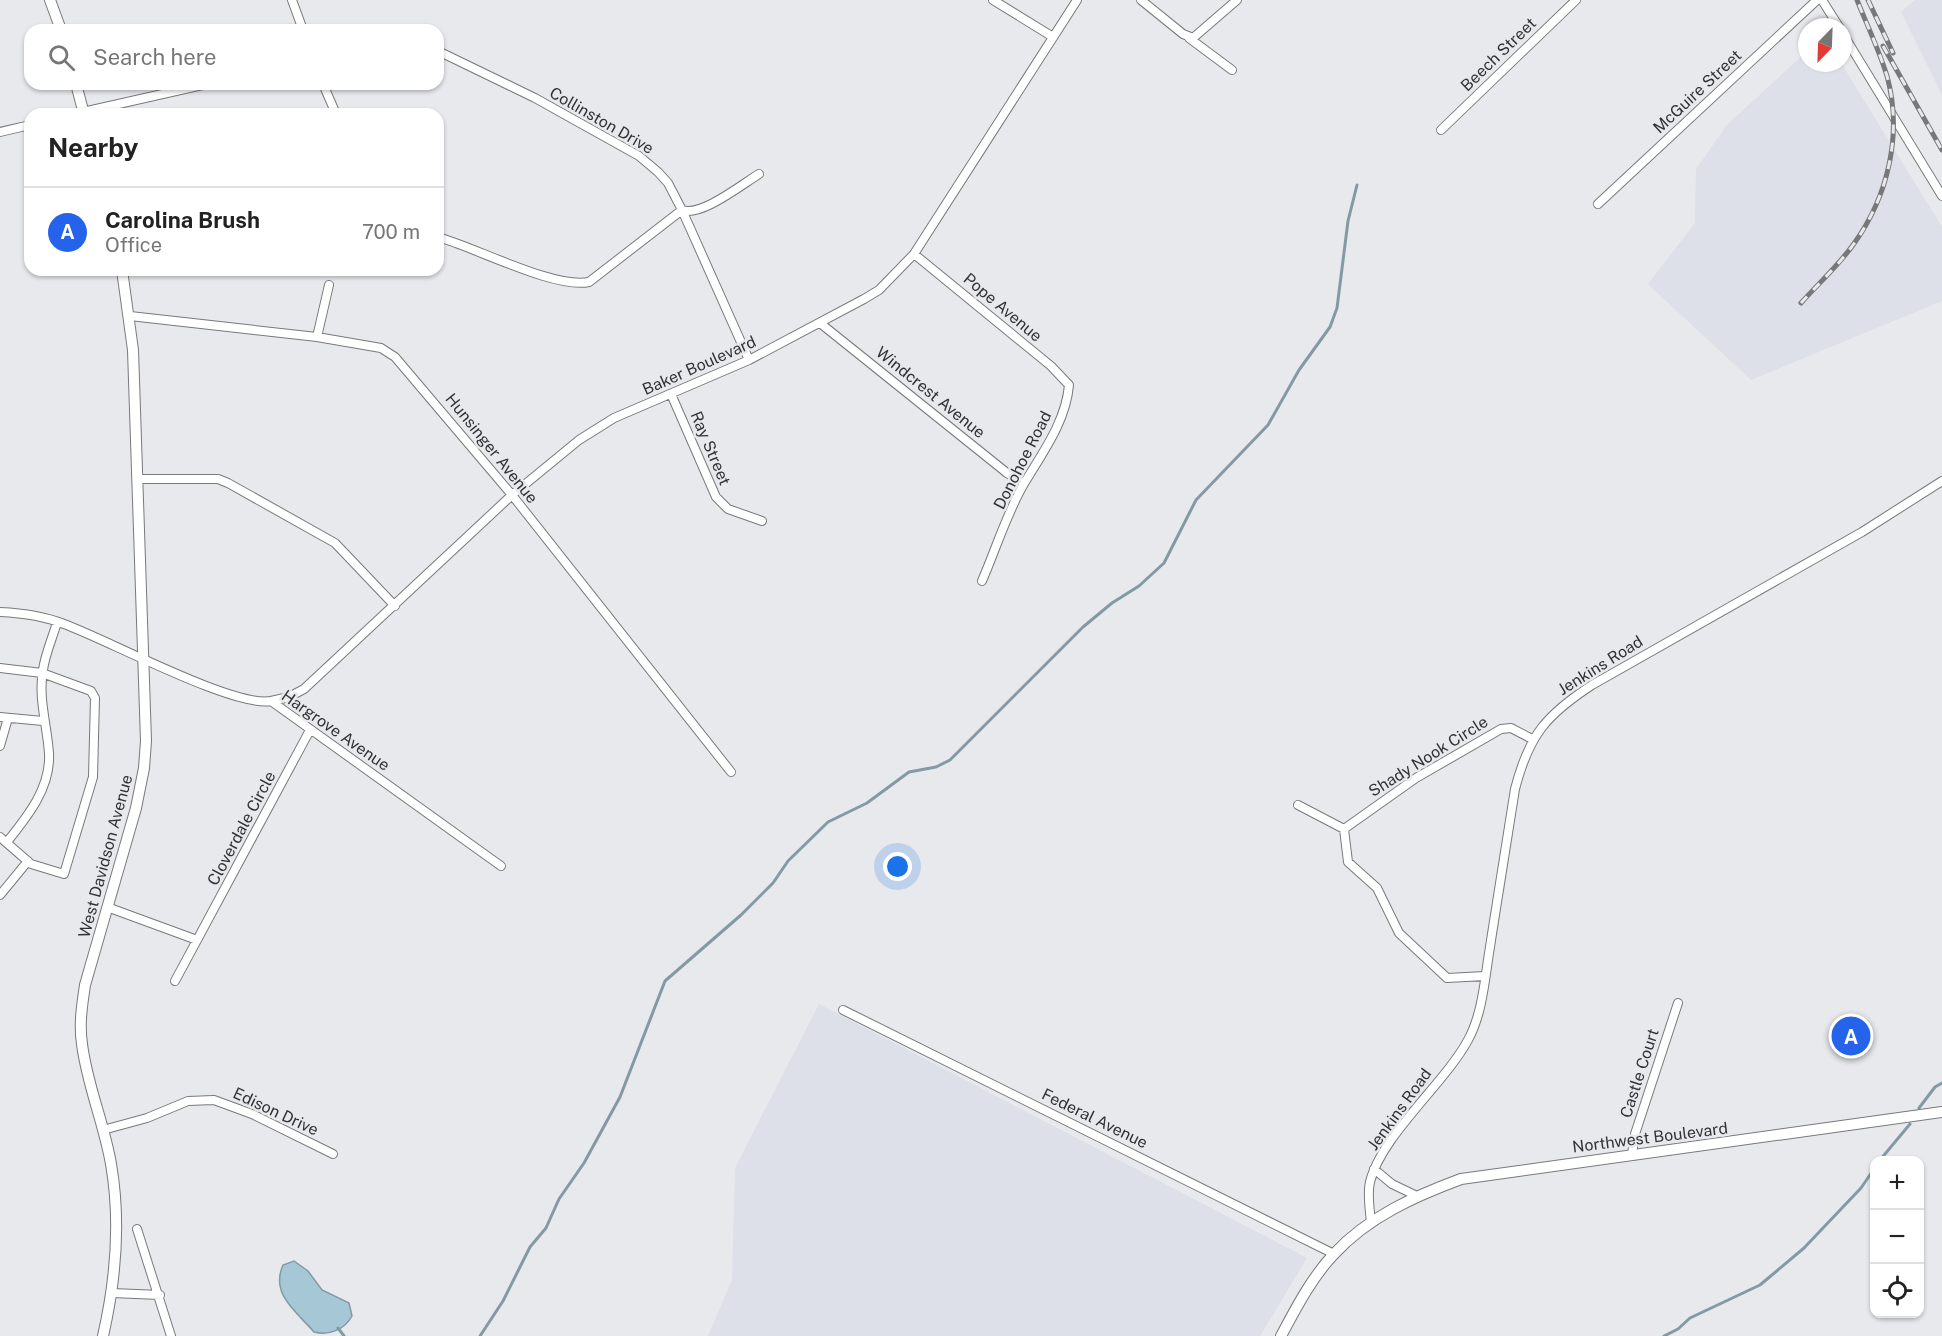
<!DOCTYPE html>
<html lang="en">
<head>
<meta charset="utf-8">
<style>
  body { margin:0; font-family:"Public Sans",sans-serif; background:#f6f6f6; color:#222 }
  .controls { position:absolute; right:18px; bottom:18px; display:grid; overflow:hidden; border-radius:12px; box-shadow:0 2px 4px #0004 }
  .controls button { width:54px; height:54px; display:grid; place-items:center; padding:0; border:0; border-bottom:2px solid #e0e0e0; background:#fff; color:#222; font:30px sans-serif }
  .compass { position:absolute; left:1798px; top:18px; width:54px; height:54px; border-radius:50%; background:#fff; box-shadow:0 2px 4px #0004; rotate:203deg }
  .you { position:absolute; left:898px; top:867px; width:21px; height:21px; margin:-15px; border:4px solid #fff; border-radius:50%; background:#1a73e8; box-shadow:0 0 0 9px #1a73e833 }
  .badge { display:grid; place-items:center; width:39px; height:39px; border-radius:50%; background:#2563eb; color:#fff; font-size:20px; font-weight:700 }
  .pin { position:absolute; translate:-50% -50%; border:3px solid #fff; box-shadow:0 2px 6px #0006 }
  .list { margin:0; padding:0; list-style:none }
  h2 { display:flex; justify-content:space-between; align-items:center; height:78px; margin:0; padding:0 24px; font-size:26px }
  h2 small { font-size:20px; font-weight:400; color:#767676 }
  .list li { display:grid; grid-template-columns:39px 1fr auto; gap:18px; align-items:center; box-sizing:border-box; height:90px; padding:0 24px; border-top:2px solid #e0e0e0 }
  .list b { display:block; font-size:22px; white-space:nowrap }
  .list p { margin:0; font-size:20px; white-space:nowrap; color:#767676 }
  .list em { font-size:20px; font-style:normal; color:#767676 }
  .icon { flex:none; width:33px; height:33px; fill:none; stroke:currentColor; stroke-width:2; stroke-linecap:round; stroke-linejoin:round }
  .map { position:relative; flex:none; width:1942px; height:1336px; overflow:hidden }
  .search { position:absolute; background:#fff; box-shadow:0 2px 4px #0004; left:24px; top:24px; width:420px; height:66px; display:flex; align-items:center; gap:15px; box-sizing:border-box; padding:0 21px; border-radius:18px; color:#767676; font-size:22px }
  .panel { position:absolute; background:#fff; box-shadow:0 2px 4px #0004; left:24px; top:108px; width:420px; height:168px; border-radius:18px }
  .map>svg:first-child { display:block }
  .built { fill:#dddfe9 }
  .water { fill:#a6c7d5; stroke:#839aa5; stroke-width:1.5 }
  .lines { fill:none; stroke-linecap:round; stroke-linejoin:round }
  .stream { stroke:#839aa5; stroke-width:3 }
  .minor-casing { stroke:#78797c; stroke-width:10 }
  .tertiary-casing { stroke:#78797c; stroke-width:12 }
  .minor { stroke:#fff; stroke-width:8 }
  .tertiary { stroke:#fff; stroke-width:10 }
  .rail-casing { stroke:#78787b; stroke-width:5 }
  .rail { stroke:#e8e9ec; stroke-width:3; stroke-dasharray:9; stroke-linecap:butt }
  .labels { text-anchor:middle; stroke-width:5; stroke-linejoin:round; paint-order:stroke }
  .street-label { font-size:16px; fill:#323234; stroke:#e8e9ec }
</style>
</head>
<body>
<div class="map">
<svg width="1942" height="1336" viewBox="0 0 1942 1336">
  <rect width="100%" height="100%" fill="#e8e9ec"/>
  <!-- built -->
  <path class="built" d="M1915,0H1942V95L1901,12Z
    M1807,51V63H1841L1942,227V301L1751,380L1648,284L1695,223L1696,169L1727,125Z
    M819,1004L1307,1258L1260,1336H708L732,1280L735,1168Z"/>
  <!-- water -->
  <path class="water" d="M294,1261L308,1271L322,1290L349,1303L352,1316C345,1329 330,1336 314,1332C296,1311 270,1294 283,1265Z"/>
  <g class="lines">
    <!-- stream -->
    <path class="stream" d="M1919,1108L1935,1087L1942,1083
      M1880,1160L1910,1124
      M338,1328L344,1336
      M480,1336L503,1301L530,1247L546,1228L559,1199L584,1163L620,1097L665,981L741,915L773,883L788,861L828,822L867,803L909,772L936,767L950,760L1083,627L1112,603L1139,586L1164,563L1196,500L1268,425L1299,370L1330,327L1337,308L1348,221L1357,185
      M1664,1336L1678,1329L1690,1318L1760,1285L1804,1248L1861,1188L1874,1169"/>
    <defs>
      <path id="minor" d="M292,0L303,30
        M993,0L1053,37
        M1141,0L1183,34L1193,38L1237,0
        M1822,0L1839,27
        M1843,34L1942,196
        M1189,38L1232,70
        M438,51L535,98L639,156L658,172L668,183L682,210L749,360
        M323,84L336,114
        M74,114L207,84
        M1441,130L1576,0
        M0,132L30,125
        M1598,204L1817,0
        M438,237C477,248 554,289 589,282L682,210C701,217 741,185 759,174
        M914,254L1051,366L1069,385C1066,421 1043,452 1025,482C1007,512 996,549 982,581
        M130,316L317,337L381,348L395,357L512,495L731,772
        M820,323L1007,473L1024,483
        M317,337L329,285
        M671,394L716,497L728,509L762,521
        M137,479H218L228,483L335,543L395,606
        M0,612C21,613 44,616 64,624C106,639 234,708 271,701L501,866
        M0,668L42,673L91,691L95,698L93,777L64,874L31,864L0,837
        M271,701L289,697L304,689L512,495L579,440L614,418L749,360L864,299L879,290L914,254L1077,0
        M0,717L43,721
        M0,746L8,718
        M1298,805L1344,829L1416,778L1501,729L1511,728L1532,739
        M1344,829L1348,862L1377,888L1399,933L1447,978L1485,976
        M7,842C27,817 51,788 49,753C47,725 38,698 43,670C45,654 53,637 57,622
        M0,895L28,861
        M107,907L197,940
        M175,981L310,730
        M843,1010L1334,1254
        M103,1130L147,1118L188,1101L214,1100L252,1114L333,1154
        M1632,1154L1635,1134L1678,1003
        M1374,1169L1392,1184L1417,1196
        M1371,1223C1370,1210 1367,1194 1370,1182C1381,1136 1445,1083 1468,1040C1483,1013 1485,976 1490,947C1498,894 1507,841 1515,789C1529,735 1546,715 1592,685L1862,532L1942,481
        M137,1229L171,1336
        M112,1293L160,1295"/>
      <path id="tertiary" d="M50,0L61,30
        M76,84L84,114
        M103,1336C116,1279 121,1222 111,1164C104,1123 87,1085 82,1044C79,1024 82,1005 85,985L136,808L144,768L146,741L133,350L122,270
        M1281,1336C1296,1308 1312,1277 1334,1254C1368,1217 1415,1196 1461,1179L1942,1112"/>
    </defs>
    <!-- minor casing -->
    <use href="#minor" class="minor-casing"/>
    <!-- tertiary casing -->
    <use href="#tertiary" class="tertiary-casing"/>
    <!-- minor -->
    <use href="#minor" class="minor"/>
    <!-- tertiary -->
    <use href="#tertiary" class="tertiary"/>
    <defs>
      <path id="rail" d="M1868,0L1893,53
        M1883,46L1942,150
        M1801,303C1818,284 1838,266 1853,245C1888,197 1903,134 1887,76C1879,50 1867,25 1857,0"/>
    </defs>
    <!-- rail casing -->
    <use href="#rail" class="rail-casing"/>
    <!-- rail -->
    <use href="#rail" class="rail"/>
  </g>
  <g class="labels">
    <!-- street labels -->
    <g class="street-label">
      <text transform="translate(1498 54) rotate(-44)" y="6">Beech Street</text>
      <text transform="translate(1697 91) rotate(-43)" y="6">McGuire Street</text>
      <text transform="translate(602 120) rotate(30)" y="6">Collinston Drive</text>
      <text transform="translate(1003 307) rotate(40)" y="6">Pope Avenue</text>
      <text transform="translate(699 365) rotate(-24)" y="6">Baker Boulevard</text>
      <text transform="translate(931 392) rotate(39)" y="6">Windcrest Avenue</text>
      <text transform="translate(492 448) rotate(51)" y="6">Hunsinger Avenue</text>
      <text transform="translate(711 448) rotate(67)" y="6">Ray Street</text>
      <text transform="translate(1022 460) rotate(-63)" y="6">Donohoe Road</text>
      <text transform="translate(1600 665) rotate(-32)" y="6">Jenkins Road</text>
      <text transform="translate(336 730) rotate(35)" y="6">Hargrove Avenue</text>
      <text transform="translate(1428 756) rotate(-32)" y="6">Shady Nook Circle</text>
      <text transform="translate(241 828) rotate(-62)" y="6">Cloverdale Circle</text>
      <text transform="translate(105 856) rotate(-75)" y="6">West Davidson Avenue</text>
      <text transform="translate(1639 1073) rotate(-72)" y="6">Castle Court</text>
      <text transform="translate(1399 1109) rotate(-54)" y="6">Jenkins Road</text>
      <text transform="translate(276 1111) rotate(25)" y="6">Edison Drive</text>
      <text transform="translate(1095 1118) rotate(26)" y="6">Federal Avenue</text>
      <text transform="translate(1650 1137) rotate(-7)" y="6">Northwest Boulevard</text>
    </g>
  </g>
</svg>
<div class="controls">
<button>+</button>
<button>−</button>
<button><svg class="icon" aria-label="locate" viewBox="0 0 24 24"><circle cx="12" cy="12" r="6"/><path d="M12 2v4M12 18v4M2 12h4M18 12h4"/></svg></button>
</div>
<svg class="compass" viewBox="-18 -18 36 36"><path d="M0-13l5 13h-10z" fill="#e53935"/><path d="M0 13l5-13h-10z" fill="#767676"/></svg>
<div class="you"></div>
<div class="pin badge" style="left:1851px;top:1036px">A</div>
<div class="search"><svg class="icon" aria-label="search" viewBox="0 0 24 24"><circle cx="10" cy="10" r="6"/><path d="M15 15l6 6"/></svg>Search here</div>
<section class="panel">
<h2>Nearby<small></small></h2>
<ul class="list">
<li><span class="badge">A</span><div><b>Carolina Brush</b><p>Office</p></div><em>700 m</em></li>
</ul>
</section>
</div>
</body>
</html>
